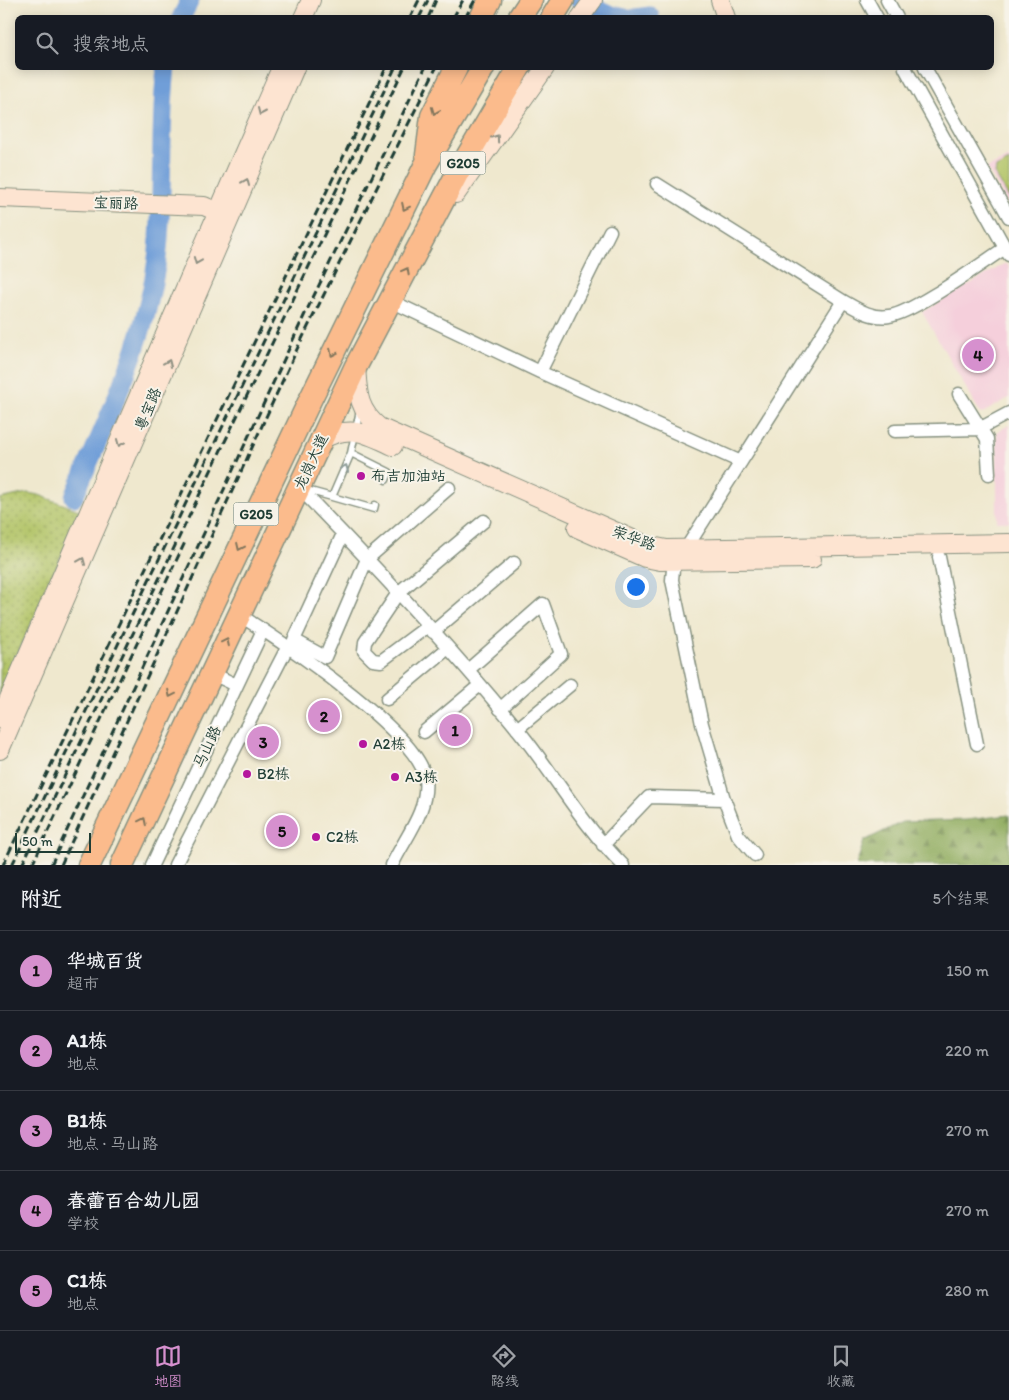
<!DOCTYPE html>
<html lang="zh">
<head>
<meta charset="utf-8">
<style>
  body { margin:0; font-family:Itim,"LXGW WenKai TC",sans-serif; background:#242831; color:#f1f3f6 }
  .scale { position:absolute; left:15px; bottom:12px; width:76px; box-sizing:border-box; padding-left:5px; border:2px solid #1f3d34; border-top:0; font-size:14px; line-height:18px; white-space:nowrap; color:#1f3d34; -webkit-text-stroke:4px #f7f3e8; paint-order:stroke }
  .you { position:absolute; left:635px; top:586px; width:18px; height:18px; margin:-12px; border:4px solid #fff; border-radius:50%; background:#1a73e8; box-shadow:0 0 0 8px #1a73e833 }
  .badge { display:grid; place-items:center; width:32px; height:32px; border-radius:50%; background:#d690ce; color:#111; font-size:16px; font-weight:700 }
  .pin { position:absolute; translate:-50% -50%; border:2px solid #fff; box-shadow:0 1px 5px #0006 }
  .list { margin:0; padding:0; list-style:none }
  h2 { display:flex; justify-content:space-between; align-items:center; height:65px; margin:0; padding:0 20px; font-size:21px }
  h2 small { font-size:16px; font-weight:400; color:#9ea1a6 }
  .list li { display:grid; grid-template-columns:32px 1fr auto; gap:15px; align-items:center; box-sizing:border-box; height:80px; padding:0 20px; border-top:1px solid #363941 }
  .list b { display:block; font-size:19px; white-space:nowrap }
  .list p { margin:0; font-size:16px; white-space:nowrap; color:#9ea1a6 }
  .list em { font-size:16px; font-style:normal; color:#9ea1a6 }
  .icon { flex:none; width:28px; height:28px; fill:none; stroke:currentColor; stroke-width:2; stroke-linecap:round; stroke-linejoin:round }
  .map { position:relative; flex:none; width:1009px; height:865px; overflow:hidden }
  .search { position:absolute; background:#171b24; box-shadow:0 2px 12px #0003; left:15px; right:15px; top:15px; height:55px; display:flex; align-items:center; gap:12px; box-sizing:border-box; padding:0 18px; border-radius:8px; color:#9ea1a6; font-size:19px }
  .sheet { height:465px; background:#171b24 }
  nav { display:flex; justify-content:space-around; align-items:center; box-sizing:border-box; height:70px; border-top:1px solid #363941; background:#171b24; font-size:14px; color:#9ea1a6 }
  nav a { display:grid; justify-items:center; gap:2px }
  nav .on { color:#d690ce }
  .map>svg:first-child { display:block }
  .built { fill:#f5cfdb }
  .forest { fill:url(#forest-firs); stroke:#567448 }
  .park { fill:url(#park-dots); stroke:#68804e }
  .pitch { fill:#b2c468; stroke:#68804e }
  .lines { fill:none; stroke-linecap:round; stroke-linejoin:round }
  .river { stroke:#709ed8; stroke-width:19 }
  .lane-casing { stroke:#879281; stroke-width:9 }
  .street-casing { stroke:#879281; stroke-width:15 }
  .secondary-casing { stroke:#879281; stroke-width:20 }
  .highway-casing { stroke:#879281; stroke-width:25 }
  .lane { stroke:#fff; stroke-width:6 }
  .street { stroke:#fff; stroke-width:12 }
  .secondary { stroke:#fde4d1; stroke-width:18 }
  .highway { stroke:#fbbb8c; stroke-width:22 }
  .rail { stroke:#1f3d34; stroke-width:3; stroke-dasharray:8 4; stroke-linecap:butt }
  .oneway { stroke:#82765c }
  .oneway2 { stroke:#8e9082 }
  .oneway3 { stroke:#8f9e9a }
  .poi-dot { fill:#b5179e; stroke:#f7f3e8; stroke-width:2 }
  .labels { text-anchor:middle; stroke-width:4; stroke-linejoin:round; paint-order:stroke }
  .shield { fill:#f7f3e8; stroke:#60746a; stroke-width:1 }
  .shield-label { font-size:14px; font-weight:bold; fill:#1f3d34 }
  .street-label { font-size:15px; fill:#1f3d34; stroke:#f7f3e8 }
  .poi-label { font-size:15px; fill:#1f3d34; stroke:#f7f3e8; text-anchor:start }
</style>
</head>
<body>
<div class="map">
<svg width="1009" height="865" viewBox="0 0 1009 865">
  <defs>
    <pattern id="forest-firs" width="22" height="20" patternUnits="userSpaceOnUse" patternTransform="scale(1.25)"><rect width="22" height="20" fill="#8daa5c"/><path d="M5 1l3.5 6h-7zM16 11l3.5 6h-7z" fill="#738c4d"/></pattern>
    <pattern id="park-dots" width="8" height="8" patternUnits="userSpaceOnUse" patternTransform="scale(1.25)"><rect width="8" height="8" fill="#b2c468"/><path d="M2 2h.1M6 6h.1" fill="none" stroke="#90a056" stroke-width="1.8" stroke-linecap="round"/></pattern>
  </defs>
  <rect width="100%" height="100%" fill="#f7f3e8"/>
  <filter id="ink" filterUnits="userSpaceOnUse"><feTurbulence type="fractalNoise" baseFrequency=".02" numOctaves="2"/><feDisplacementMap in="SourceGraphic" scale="10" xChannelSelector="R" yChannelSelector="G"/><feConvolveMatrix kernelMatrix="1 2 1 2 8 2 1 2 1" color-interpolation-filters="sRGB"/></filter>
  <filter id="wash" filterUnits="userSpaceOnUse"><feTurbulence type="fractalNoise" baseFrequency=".0096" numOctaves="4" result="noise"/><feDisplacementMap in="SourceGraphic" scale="20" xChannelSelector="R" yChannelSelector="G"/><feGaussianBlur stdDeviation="1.12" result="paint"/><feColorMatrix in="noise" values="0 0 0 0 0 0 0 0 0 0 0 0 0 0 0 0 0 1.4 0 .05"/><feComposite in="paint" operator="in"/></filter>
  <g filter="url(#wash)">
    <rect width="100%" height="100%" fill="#efe8ce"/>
    <!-- built -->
    <path class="built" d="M1009,157V206L987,168Z
      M1006,263L1009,268V398L981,414L922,312Z
      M1009,425V522H997V432Z"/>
    <!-- forest -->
    <path class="forest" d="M1009,815V865H856L864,841L902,822L966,820Z"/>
    <!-- park -->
    <path class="park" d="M27,493L39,495L81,511L0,694V499Z"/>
    <!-- pitch -->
    <path class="pitch" d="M1009,161V198L995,174L996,168Z"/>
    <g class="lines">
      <!-- river -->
      <path class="river" d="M579,0L611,15L625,18
        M181,18L190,0
        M635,18L650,16
        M74,497C107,418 149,337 158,250C164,189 159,128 166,68"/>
    </g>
  </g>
  <g filter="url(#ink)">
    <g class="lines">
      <defs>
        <path id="lane" d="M351,453L389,472L386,480
          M303,489L332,497L351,453L360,410
          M332,497L374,509L375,505"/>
        <path id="street" d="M867,0L877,18
          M887,0L897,18
          M905,68L1009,255
          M925,68L1009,217
          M657,184L843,301C857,309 872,319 889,316C912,314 982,263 1005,248
          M391,301L540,372L741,462
          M540,372L610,231
          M959,394L987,439L989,474
          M895,431L979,429L1009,413
          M299,488C377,568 454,650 523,736C557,779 584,827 623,865
          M343,534L294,640L325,657L367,559L449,488
          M939,557L977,744
          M239,615C279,639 420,734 425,778C429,811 405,837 392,865
          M428,626L381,661L373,660L364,651L365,642L398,593L484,521
          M433,632L514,563
          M468,670L543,604L561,654L500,709
          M211,673L236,685
          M387,699L448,648
          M517,729L570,685
          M424,732L480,685
          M603,845L649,797L724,799
          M755,855L738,835L724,799L702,724L672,580L673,569L843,301
          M152,865L263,630
          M175,865L288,646"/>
        <path id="secondary" d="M720,0L726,18
          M303,18L311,0
          M580,18L593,0
          M456,194L545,68
          M0,198L204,206L227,216
          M356,366C358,392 357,409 379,427L646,545L667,549L1009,543
          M321,440C351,424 365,433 393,446
          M577,528L645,558L660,561L812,559
          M0,719C94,502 185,284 281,68
          M0,750L295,68"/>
        <path id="highway" d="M481,18L490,0
          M519,18L531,0
          M552,18L563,0
          M427,155L432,116L456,68
          M89,865L311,398L426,164L483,68
          M122,865L356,366L457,174L519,68"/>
      </defs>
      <!-- lane casing -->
      <use href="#lane" class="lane-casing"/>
      <!-- street casing -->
      <use href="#street" class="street-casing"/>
      <!-- secondary casing -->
      <use href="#secondary" class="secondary-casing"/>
      <!-- highway casing -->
      <use href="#highway" class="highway-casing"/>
      <!-- lane -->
      <use href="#lane" class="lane"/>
      <!-- street -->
      <use href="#street" class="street"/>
      <!-- secondary -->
      <use href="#secondary" class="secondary"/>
      <!-- highway -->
      <use href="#highway" class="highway"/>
      <!-- rail -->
      <path class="rail" d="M410,18L419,0
        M419,18L428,0
        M428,18L436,0
        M453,18L463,0
        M465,18L475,0
        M3,865L386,68
        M12,865L395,68
        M22,865L404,68
        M32,865L186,540
        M51,865L304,316L425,68
        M61,865L298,347L436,68"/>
    </g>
    <!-- one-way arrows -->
    <defs><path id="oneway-chevron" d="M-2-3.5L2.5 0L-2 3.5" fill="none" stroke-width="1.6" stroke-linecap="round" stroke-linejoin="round" transform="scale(1.25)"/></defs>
    <g class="oneway">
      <use href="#oneway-chevron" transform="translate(435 111) rotate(112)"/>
      <use href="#oneway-chevron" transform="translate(405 207) rotate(116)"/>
      <use href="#oneway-chevron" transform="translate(406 271) rotate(-62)"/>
      <use href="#oneway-chevron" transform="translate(333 353) rotate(116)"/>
      <use href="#oneway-chevron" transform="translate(240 547) rotate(115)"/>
      <use href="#oneway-chevron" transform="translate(226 642) rotate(-64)"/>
      <use href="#oneway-chevron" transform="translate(171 694) rotate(116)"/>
      <use href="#oneway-chevron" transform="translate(143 821) rotate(-64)"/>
    </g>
    <g class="oneway2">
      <use href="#oneway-chevron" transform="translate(261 112) rotate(114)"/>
      <use href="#oneway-chevron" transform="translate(496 138) rotate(-55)"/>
      <use href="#oneway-chevron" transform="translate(246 182) rotate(-67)"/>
      <use href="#oneway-chevron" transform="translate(197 261) rotate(112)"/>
      <use href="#oneway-chevron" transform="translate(168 363) rotate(-67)"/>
      <use href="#oneway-chevron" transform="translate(120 443) rotate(113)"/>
      <use href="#oneway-chevron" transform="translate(82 561) rotate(-67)"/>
    </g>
    <use class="oneway3" href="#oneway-chevron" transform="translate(345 468) rotate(-67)"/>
  </g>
  <!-- markers -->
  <g class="poi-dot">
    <circle cx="361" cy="476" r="5"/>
    <circle cx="363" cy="744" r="5"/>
    <circle cx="247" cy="774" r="5"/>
    <circle cx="395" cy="777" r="5"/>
    <circle cx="316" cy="837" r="5"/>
  </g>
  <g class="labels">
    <!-- shield labels -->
    <g class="shield">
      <rect x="440.5" y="151.5" width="45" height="23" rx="4"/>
      <rect x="233.5" y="502.5" width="45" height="23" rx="4"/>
    </g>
    <g class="shield-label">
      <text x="463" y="168">G205</text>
      <text x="256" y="519">G205</text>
    </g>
    <!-- street labels -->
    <g class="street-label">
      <text transform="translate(116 203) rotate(2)" y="5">宝丽路</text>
      <text transform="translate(148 409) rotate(-67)" y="5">粤宝路</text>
      <text transform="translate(311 462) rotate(-65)" y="5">龙岗大道</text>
      <text transform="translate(634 538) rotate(20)" y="5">荣华路</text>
      <text transform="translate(207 747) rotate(-65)" y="5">马山路</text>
    </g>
    <!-- poi labels -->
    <g class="poi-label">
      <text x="371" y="481">布吉加油站</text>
      <text x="373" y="749">A2栋</text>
      <text x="257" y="779">B2栋</text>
      <text x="405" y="782">A3栋</text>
      <text x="326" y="842">C2栋</text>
    </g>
  </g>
</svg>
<div class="scale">50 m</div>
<div class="you"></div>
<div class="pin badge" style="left:455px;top:730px">1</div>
<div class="pin badge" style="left:324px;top:716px">2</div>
<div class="pin badge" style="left:263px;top:742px">3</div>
<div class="pin badge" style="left:978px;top:355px">4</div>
<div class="pin badge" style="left:282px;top:831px">5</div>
<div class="search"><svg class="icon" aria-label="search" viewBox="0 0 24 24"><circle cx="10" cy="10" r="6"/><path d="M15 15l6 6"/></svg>搜索地点</div>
</div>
<section class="sheet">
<h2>附近<small>5个结果</small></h2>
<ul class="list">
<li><span class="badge">1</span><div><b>华城百货</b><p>超市</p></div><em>150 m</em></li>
<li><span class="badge">2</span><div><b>A1栋</b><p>地点</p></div><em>220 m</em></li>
<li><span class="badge">3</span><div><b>B1栋</b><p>地点 · 马山路</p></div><em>270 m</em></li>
<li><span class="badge">4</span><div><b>春蕾百合幼儿园</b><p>学校</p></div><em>270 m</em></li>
<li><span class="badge">5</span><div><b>C1栋</b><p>地点</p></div><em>280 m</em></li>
</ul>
</section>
<nav>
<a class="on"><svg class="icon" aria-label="map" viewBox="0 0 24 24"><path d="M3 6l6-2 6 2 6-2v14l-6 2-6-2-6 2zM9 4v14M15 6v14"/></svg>地图</a>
<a><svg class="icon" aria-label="directions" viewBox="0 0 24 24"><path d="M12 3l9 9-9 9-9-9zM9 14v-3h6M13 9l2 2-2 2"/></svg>路线</a>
<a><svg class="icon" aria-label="saved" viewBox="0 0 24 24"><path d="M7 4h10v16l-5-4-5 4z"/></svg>收藏</a>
</nav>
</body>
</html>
